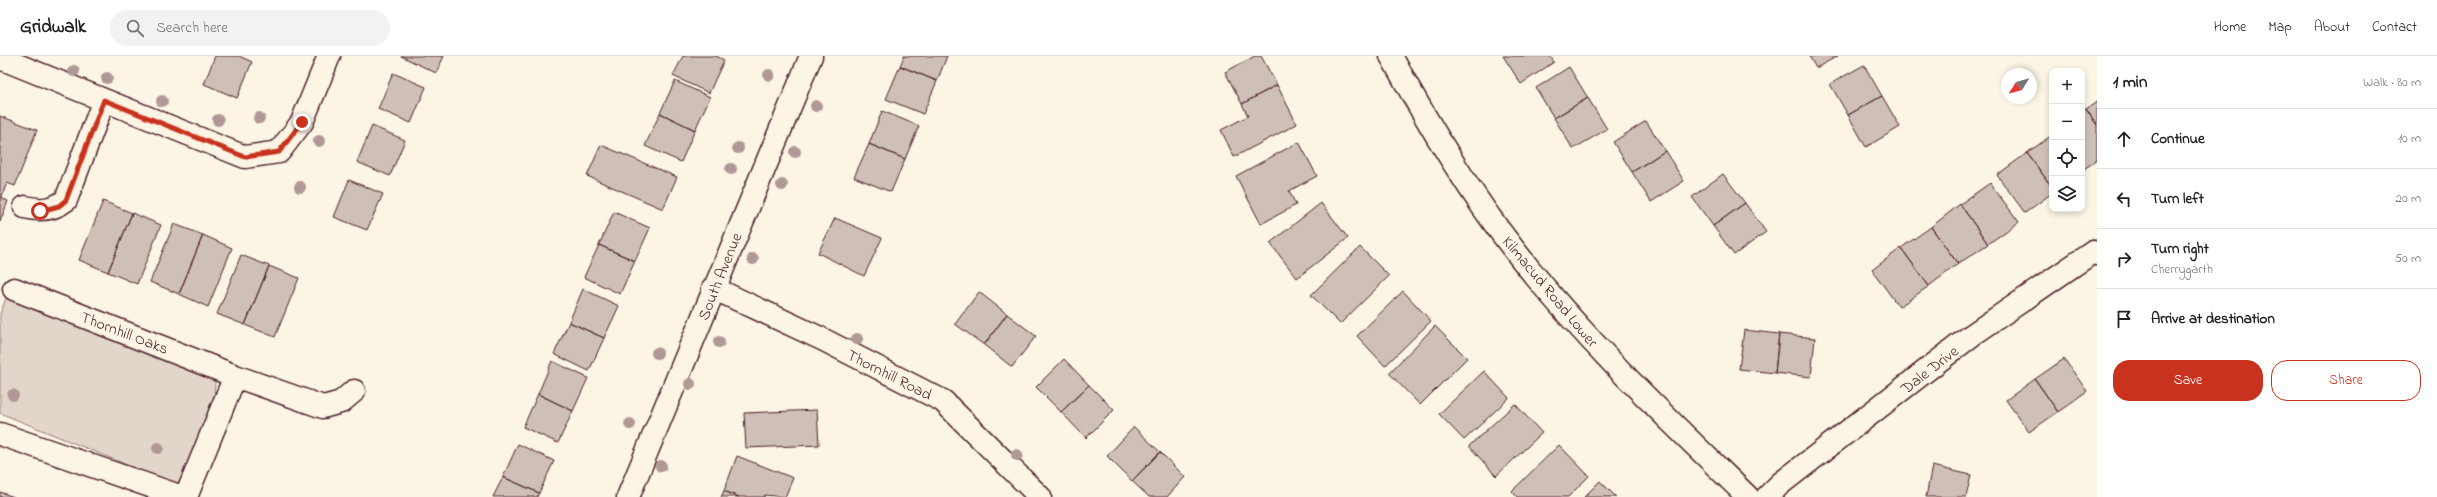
<!DOCTYPE html>
<html lang="en">
<head>
<meta charset="utf-8">
<style>
  body { margin:0; font-family:"Indie Flower",sans-serif; background:#f2f2f2; color:#202124 }
  .controls { position:absolute; right:12px; top:12px; display:grid; overflow:hidden; border-radius:8px; box-shadow:0 2px 6px #0003 }
  .controls button { width:36px; height:36px; display:grid; place-items:center; padding:0; border:0; border-bottom:1px solid #e0e0e0; background:#fff; color:#202124; font:20px sans-serif }
  .compass { position:absolute; left:2001px; top:12px; width:36px; height:36px; border-radius:50%; background:#fff; box-shadow:0 2px 6px #0003; rotate:233deg }
  .stop { position:absolute; width:12px; height:12px; margin:-9px; border:3px solid #c8321e; border-radius:50%; background:#fff }
  .stop.end { background:#c8321e; border-color:#fff; box-shadow:0 1px 4px #0008 }
  .list { margin:0; padding:0; list-style:none }
  h2 { display:flex; justify-content:space-between; align-items:center; height:52px; margin:0; padding:0 16px; font-size:17px }
  h2 small { font-size:13px; font-weight:400; color:#757577 }
  .list li { display:grid; grid-template-columns:26px 1fr auto; gap:12px; align-items:center; box-sizing:border-box; height:60px; padding:0 16px; border-top:1px solid #e0e0e0 }
  .list b { display:block; font-size:15px; white-space:nowrap }
  .list p { margin:0; font-size:13px; white-space:nowrap; color:#757577 }
  .list em { font-size:13px; font-style:normal; color:#757577 }
  .actions { display:flex; gap:8px; padding:12px 16px }
  .actions a { flex:1; padding:9px 0; border:1px solid #c8321e; border-radius:16px; text-align:center; font-size:14px; color:#c8321e }
  .actions .main { background:#c8321e; color:#fff }
  .icon { flex:none; width:22px; height:22px; fill:none; stroke:currentColor; stroke-width:2; stroke-linecap:round; stroke-linejoin:round }
  .map { position:relative; flex:none; width:2097px; height:441px; overflow:hidden }
  header { display:flex; align-items:center; gap:24px; box-sizing:border-box; height:56px; padding:0 20px; background:#fff; border-bottom:1px solid #e0e0e0 }
  header strong { font-size:19px }
  nav { display:flex; gap:22px; margin-inline-start:auto; font-size:14px }
  .search { width:280px; height:36px; background:#f2f2f2; display:flex; align-items:center; gap:10px; box-sizing:border-box; padding:0 14px; border-radius:22px; color:#757577; font-size:15px }
  main { display:flex }
  aside { flex:1; background:#fff }
  .map>svg:first-child { display:block }
  .green { fill:#e2d5ca; stroke:#967a7a }
  .building { fill:#cfc0b7; stroke:#4a1f2b }
  .lines { fill:none; stroke-linecap:round; stroke-linejoin:round }
  .minor-casing { stroke:#4a1f2b; stroke-width:25 }
  .major-casing { stroke:#4a1f2b; stroke-width:25 }
  .minor { stroke:#fcf5e5; stroke-width:22 }
  .major { stroke:#fcf5e5; stroke-width:22 }
  .tree { fill:#af9895 }
  .route { stroke:#c8321e; stroke-width:5 }
  .labels { text-anchor:middle; stroke-width:3; stroke-linejoin:round; paint-order:stroke }
  .street-label { font-size:16px; fill:#4a1f2b; stroke:#fcf5e5 }
</style>
</head>
<body>
<header>
<strong>Gridwalk</strong>
<div class="search"><svg class="icon" aria-label="search" viewBox="0 0 24 24"><circle cx="10" cy="10" r="6"/><path d="M15 15l6 6"/></svg>Search here</div>
<nav><a>Home</a><a>Map</a><a>About</a><a>Contact</a></nav>
</header>
<main>
<div class="map">
<svg width="2097" height="441" viewBox="0 0 2097 441">
  <rect width="100%" height="100%" fill="#fcf5e5"/>
  <filter id="ink" filterUnits="userSpaceOnUse"><feTurbulence type="fractalNoise" baseFrequency=".025" numOctaves="2"/><feDisplacementMap in="SourceGraphic" scale="8" xChannelSelector="R" yChannelSelector="G"/><feConvolveMatrix kernelMatrix="1 2 1 2 8 2 1 2 1" color-interpolation-filters="sRGB"/></filter>
  <g filter="url(#ink)">
    <!-- green -->
    <path class="green" d="M6,242L215,325L214,345L179,430L0,357V258Z"/>
    <!-- building -->
    <path class="building" d="M215,0H239L252,6L237,42L204,28Z
      M401,0H444L436,17Z
      M683,0H716L724,4L709,37L673,20Z
      M904,0H947L937,25L900,10Z
      M1255,0H1261L1277,29L1242,48L1225,16Z
      M1503,0H1550L1554,6L1521,28Z
      M1809,0H1838L1816,12Z
      M1864,9L1882,40L1848,59L1830,28Z
      M900,10L937,25L923,58L886,43Z
      M1569,11L1588,42L1554,62L1536,32Z
      M393,17L426,31L411,67L378,53Z
      M675,25L710,41L695,74L660,57Z
      M1277,29L1297,68L1234,101L1221,74L1248,60L1242,48Z
      M1882,40L1900,71L1866,91L1848,59Z
      M1588,42L1607,73L1573,93L1554,62Z
      M2097,46V69L2086,53Z
      M2086,53L2097,69V104L2084,113L2082,110V56Z
      M882,55L919,70L905,103L869,88Z
      M660,57L695,74L681,106L645,90Z
      M0,60L37,74L15,130L7,127L1,142L8,145L0,166Z
      M1646,65L1665,95L1632,116L1613,86Z
      M372,70L405,84L390,120L357,106Z
      M2052,79V131L2027,97Z
      M1299,86L1317,120L1289,135L1296,149L1261,168L1236,120Z
      M869,88L905,103L891,136L854,121Z
      M601,89L677,121L663,153L587,120Z
      M1665,95L1684,125L1651,146L1632,116Z
      M2027,97L2052,131V137L2025,157L1997,119Z
      M1723,118L1745,147L1713,170L1692,141Z
      M349,124L383,138L367,174L334,161Z
      M1990,127L2019,166L1988,188L1960,148Z
      M103,145L132,157L108,216L79,204Z
      M1321,147L1348,182L1297,222L1270,187Z
      M1745,147L1766,176L1734,199L1713,170Z
      M1960,148L1988,188L1958,208L1931,171Z
      M614,156L650,172L635,205L599,189Z
      M132,157L161,169L137,228L108,216Z
      M835,162L882,182L864,220L818,197Z
      M174,168L203,179L179,238L150,226Z
      M1931,171L1958,208L1929,230L1901,192Z
      M203,179L232,192L208,251L179,238Z
      M599,189L635,205L620,238L584,221Z
      M1360,191L1389,220L1340,268L1311,239Z
      M1901,192L1929,230L1899,251L1872,214Z
      M241,199L269,210L245,269L217,258Z
      M269,210L299,222L275,281L245,269Z
      M583,233L619,250L604,282L569,266Z
      M1403,235L1431,265L1385,310L1357,280Z
      M979,236L1007,258L984,289L955,268Z
      M1007,258L1036,280L1012,311L984,289Z
      M569,266L604,282L589,315L554,298Z
      M1435,270L1467,302L1420,349L1389,317Z
      M1744,274L1779,278L1775,317L1739,313Z
      M1779,278L1815,282L1811,321L1775,317Z
      M1064,303L1089,329L1061,356L1036,331Z
      M2064,303L2087,335L2058,356L2035,323Z
      M552,305L588,322L573,355L538,338Z
      M1484,315L1509,342L1464,384L1439,358Z
      M2035,323L2058,356L2029,376L2006,344Z
      M1089,329L1114,354L1086,382L1061,356Z
      M538,338L573,355L558,387L523,371Z
      M1515,348L1542,377L1496,420L1469,390Z
      M817,354L819,389L746,392L744,357Z
      M1134,371L1160,396L1132,425L1107,400Z
      M518,388L554,405L539,437L503,421Z
      M1559,389L1589,420L1568,441H1517L1512,435Z
      M1160,396L1185,421L1167,441H1149L1132,425Z
      M737,400L793,422L785,441L765,439L764,441H739L724,435Z
      M1932,410L1971,419L1966,441H1926Z
      M503,421L539,437L537,441H493Z
      M1600,425L1616,441H1584Z
      M724,435L739,441H721Z
      M0,436L14,441H0Z"/>
    <g class="lines">
      <defs>
        <path id="minor" d="M0,2L245,101L279,96L302,66L329,0
          M25,151C40,155 53,154 66,144L104,44
          M713,232L822,283L943,345L1040,441
          M14,233L235,320L323,351L341,346L354,335
          M0,378L182,441
          M186,441L235,320
          M628,441L811,0
          M1767,441L1780,428L1972,279L2093,196L2097,198"/>
        <path id="major" d="M1391,0C1427,66 1466,132 1512,191C1582,282 1666,361 1748,441"/>
      </defs>
      <!-- minor casing -->
      <use href="#minor" class="minor-casing"/>
      <!-- major casing -->
      <use href="#major" class="major-casing"/>
      <!-- minor -->
      <use href="#minor" class="minor"/>
      <!-- major -->
      <use href="#major" class="major"/>
    </g>
    <!-- trees -->
    <g class="tree">
      <circle cx="74" cy="15" r="6"/>
      <circle cx="769" cy="19" r="6"/>
      <circle cx="107" cy="22" r="6"/>
      <circle cx="162" cy="45" r="6"/>
      <circle cx="816" cy="50" r="6"/>
      <circle cx="259" cy="62" r="6"/>
      <circle cx="218" cy="64" r="6"/>
      <circle cx="319" cy="85" r="6"/>
      <circle cx="738" cy="92" r="6"/>
      <circle cx="795" cy="96" r="6"/>
      <circle cx="731" cy="113" r="6"/>
      <circle cx="782" cy="129" r="6"/>
      <circle cx="300" cy="131" r="6"/>
      <circle cx="753" cy="203" r="6"/>
      <circle cx="857" cy="283" r="6"/>
      <circle cx="719" cy="286" r="6"/>
      <circle cx="657" cy="297" r="6"/>
      <circle cx="690" cy="328" r="6"/>
      <circle cx="13" cy="339" r="6"/>
      <circle cx="630" cy="368" r="6"/>
      <circle cx="158" cy="392" r="6"/>
      <circle cx="1017" cy="399" r="6"/>
      <circle cx="661" cy="410" r="6"/>
    </g>
  </g>
  <g class="lines" filter="url(#ink)">
    <!-- route -->
    <path class="route" d="M40,155L59,150L66,144L104,44L245,101L279,96L302,66"/>
  </g>
  <g class="labels">
    <!-- street labels -->
    <g class="street-label">
      <text transform="translate(719 220) rotate(-68)" y="6">South Avenue</text>
      <text transform="translate(1551 235) rotate(50)" y="6">Kilmacud Road Lower</text>
      <text transform="translate(125 276) rotate(21)" y="6">Thornhill Oaks</text>
      <text transform="translate(1929 313) rotate(-38)" y="6">Dale Drive</text>
      <text transform="translate(890 318) rotate(27)" y="6">Thornhill Road</text>
    </g>
  </g>
</svg>
<div class="controls">
<button>+</button>
<button>−</button>
<button><svg class="icon" aria-label="locate" viewBox="0 0 24 24"><circle cx="12" cy="12" r="6"/><path d="M12 2v4M12 18v4M2 12h4M18 12h4"/></svg></button>
<button><svg class="icon" aria-label="layers" viewBox="0 0 24 24"><path d="M12 4l9 5-9 5-9-5zM3 14l9 5 9-5"/></svg></button>
</div>
<svg class="compass" viewBox="-18 -18 36 36"><path d="M0-13l5 13h-10z" fill="#e53935"/><path d="M0 13l5-13h-10z" fill="#757577"/></svg>
<div class="stop" style="left:40px;top:155px"></div>
<div class="stop end" style="left:302px;top:66px"></div>
</div>
<aside>
<h2>1 min<small>Walk · 80 m</small></h2>
<ul class="list">
<li><svg class="icon" aria-label="ahead" viewBox="0 0 24 24"><path d="M12 20V5M6 11l6-6 6 6"/></svg><div><b>Continue</b></div><em>10 m</em></li>
<li><svg class="icon" aria-label="left" viewBox="0 0 24 24"><path d="M17 20v-9H6M10 6l-5 5 5 5"/></svg><div><b>Turn left</b></div><em>20 m</em></li>
<li><svg class="icon" aria-label="right" viewBox="0 0 24 24"><path d="M7 20v-9h11M14 6l5 5-5 5"/></svg><div><b>Turn right</b><p>Cherrygarth</p></div><em>50 m</em></li>
<li><svg class="icon" aria-label="arrive" viewBox="0 0 24 24"><path d="M6 21V4h12l-3 4 3 4H6"/></svg><div><b>Arrive at destination</b></div></li>
</ul>
<div class="actions"><a class="main">Save</a><a>Share</a></div>
</aside>
</main>
</body>
</html>
